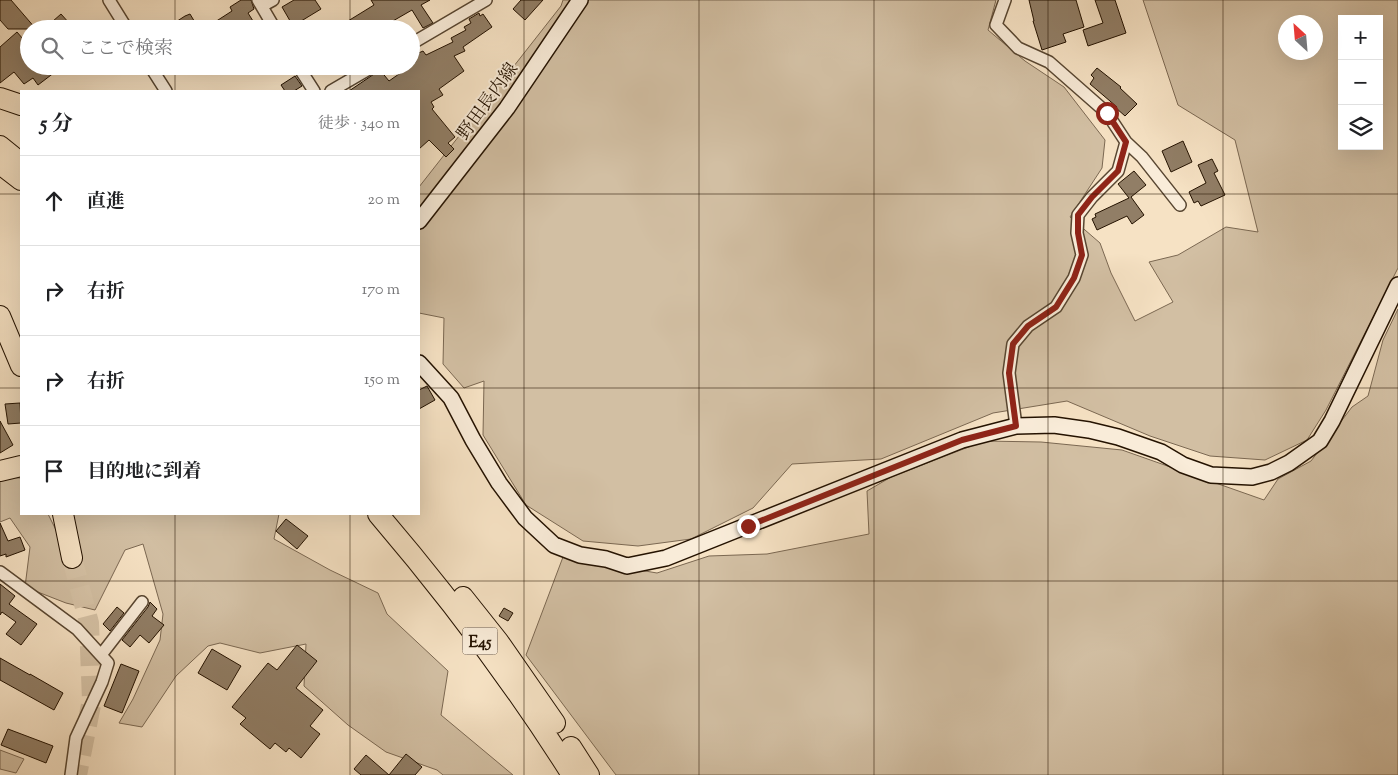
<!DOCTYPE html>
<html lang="ja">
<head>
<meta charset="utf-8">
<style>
  body { margin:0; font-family:"Sorts Mill Goudy","Noto Serif JP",serif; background:#f2f2f2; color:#202124 }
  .controls { position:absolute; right:15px; top:15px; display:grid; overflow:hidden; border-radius:0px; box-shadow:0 5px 20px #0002 }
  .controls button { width:45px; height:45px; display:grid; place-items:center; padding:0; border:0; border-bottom:1px solid #e0e0e0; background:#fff; color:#202124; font:25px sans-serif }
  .compass { position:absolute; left:1278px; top:15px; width:45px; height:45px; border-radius:50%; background:#fff; box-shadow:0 5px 20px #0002; rotate:334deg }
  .stop { position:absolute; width:15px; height:15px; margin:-11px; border:4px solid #8f2418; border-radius:50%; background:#fff }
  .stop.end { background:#8f2418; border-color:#fff; box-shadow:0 1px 5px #0008 }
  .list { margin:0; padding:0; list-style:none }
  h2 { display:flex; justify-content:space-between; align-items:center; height:65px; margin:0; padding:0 20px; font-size:21px }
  h2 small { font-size:16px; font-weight:400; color:#757577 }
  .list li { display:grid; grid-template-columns:32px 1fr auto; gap:15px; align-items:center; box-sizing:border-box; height:90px; padding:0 20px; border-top:1px solid #e0e0e0 }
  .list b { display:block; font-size:19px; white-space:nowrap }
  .list em { font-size:16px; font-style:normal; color:#757577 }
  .icon { flex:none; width:28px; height:28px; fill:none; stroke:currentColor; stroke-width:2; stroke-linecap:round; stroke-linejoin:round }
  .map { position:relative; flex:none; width:1398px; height:775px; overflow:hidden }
  .search { position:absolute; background:#fff; box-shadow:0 5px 20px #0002; left:20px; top:20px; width:400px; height:55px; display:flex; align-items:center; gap:12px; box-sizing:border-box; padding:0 18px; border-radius:28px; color:#757577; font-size:19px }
  .panel { position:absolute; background:#fff; box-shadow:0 5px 20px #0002; left:20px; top:90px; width:400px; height:425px; border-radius:0px }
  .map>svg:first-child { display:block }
  .green { fill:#d2bfa3; stroke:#7b6852; fill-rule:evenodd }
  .building { fill:#917e66; stroke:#241200 }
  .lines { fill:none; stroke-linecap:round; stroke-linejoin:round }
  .highway-tunnel { stroke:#d6c3a7; stroke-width:20; stroke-dasharray:20 10; stroke-linecap:butt }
  .street-casing { stroke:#584631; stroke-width:14 }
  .secondary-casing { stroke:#241200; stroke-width:18 }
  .highway-casing { stroke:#241200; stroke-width:22 }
  .street { stroke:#f9ecd9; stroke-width:11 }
  .secondary { stroke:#f9ecd9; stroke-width:15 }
  .highway { stroke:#f6e2c4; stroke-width:20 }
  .route { stroke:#8f2418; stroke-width:6 }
  .grid { fill:none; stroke:#241200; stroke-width:1; stroke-opacity:0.55 }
  .labels { text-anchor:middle; stroke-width:4; stroke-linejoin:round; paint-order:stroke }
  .shield { fill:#f9ecd9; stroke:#645341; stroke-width:1 }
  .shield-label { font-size:16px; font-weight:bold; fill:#241200 }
  .street-label { font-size:18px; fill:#241200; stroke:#f9ecd9 }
</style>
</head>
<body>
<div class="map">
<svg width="1398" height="775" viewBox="0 0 1398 775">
  <rect width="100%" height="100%" fill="#f6e2c4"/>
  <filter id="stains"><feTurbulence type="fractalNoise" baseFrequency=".004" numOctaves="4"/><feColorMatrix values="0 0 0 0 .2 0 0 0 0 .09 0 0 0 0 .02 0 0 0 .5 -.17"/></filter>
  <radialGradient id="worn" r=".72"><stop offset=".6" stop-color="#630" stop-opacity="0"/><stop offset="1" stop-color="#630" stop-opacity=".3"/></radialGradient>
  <!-- green -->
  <path class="green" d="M563,0H996L988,30L1025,61L1064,87L1105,140L1102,168L1070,217L1100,243L1111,273L1135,321L1173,302L1149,262L1178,255L1226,227L1258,232L1235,140L1178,105L1143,0H1398V268L1326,410L1307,440L1265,460L1210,456L1150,436L1067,401L993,413L881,459L792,464L753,508L691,539L638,546L583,541L526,505L483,435L484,381L464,388L443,364L444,318L419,313V187L561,6ZM1342,19H1379V146H1342ZM1286,22H1316V52H1286Z
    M1398,309V775H616L526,655L563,557L657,573L709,556L767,554L869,534L867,491L891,477L984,441L1041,442L1122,450L1264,500L1278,479L1311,461L1352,407L1368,396L1383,340Z
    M0,477L21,478V514H48L67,552L69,514H279L274,539L330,570L378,593L387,614L448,671L441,715L513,775H443L437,770L386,752L348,725L304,686L306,644L260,653L220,643L208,646L176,676L142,727L119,723L133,699L160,640L163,614L143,544L125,550L95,610L66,603L25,587L30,547L10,518L0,522Z
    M0,750L24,759L16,773L0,769Z"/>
  <!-- building -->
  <path class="building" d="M0,0H11L36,29H8L0,20Z
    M241,0H251L254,9L248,13L258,29H204L232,11L230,7Z
    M294,0H315L321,9L293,26L282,7Z
    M371,0H430L421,5L433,23L423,28L412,10L379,29H335L374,5Z
    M521,0H543L525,20L513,9Z
    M1029,0H1076L1084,27L1063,34L1066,42L1042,50L1033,21H1034Z
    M1095,0H1115L1126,33L1088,46L1083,30L1103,23Z
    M479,13L480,16L483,14L492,27L463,47L465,51L454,56L464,71L439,89L443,95L431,102L434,107L432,109L455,137L448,143L454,149L446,157L429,140L419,149V91H349L380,70L389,81L416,62L412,56L423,51L426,55L453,42L451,38L466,30L464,27L471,23L469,19Z
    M61,14L70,24L64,29H44Z
    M190,14L199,29H165L185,16Z
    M17,32L29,46V66H50L55,72L38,85L33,78L24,84L14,72L0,83V47Z
    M1097,68L1121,87L1120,88L1137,104L1125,116L1116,108L1117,107L1090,84L1094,78L1091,75Z
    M295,76L302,86L294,91H285L281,85Z
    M1183,141L1192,162L1171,172L1162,151Z
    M1212,159L1218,171L1214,173L1225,195L1201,206L1198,201L1194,203L1189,192L1206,183L1198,165Z
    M1134,171L1146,185L1131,197L1144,215L1132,224L1127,216L1097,230L1092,219L1096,217L1095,214L1129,198L1118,184Z
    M427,386L435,400L419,409V390Z
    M20,403L21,423L8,424L5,404Z
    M0,421L13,445L0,453Z
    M286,519L308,536L297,549L276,531Z
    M0,523L8,541L20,537L25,550L6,557V554L0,556Z
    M0,584L15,596L9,604L37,624L21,645L6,634L16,622L2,612L0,615Z
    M150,602L157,609L152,616L164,625L149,643L140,635L130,647L122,640L148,607Z
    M117,607L124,613L110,631L103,624Z
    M504,608L513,613L508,621L499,616Z
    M297,645L317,661L296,688L323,710L310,726L320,734L301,758L289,748L286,752L275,743L270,749L240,724L246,718L232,707L268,663L277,670Z
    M212,649L241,666L227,690L198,673Z
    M0,658L30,675V674L63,693L54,710L0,680Z
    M121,664L139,671L122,713L104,706Z
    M8,729L53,746L46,763L1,745Z
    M406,754L422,767L415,775H361L354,769L366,755L389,775Z"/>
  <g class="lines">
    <!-- highway-tunnel -->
    <path class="highway-tunnel" d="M72,558L89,623L92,700L77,775"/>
    <defs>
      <path id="street" d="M109,0L127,29
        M258,0L275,29
        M1005,0L996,25L1018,48L1049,62L1107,113L1126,142L1142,157L1180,205
        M262,6L273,0
        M411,44L486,0
        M150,66L166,91
        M298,66L314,91
        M331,91L374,66
        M1016,426L1009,373L1013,344L1028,326L1056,307L1074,278L1082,255L1077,233L1078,215L1092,197L1118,171L1126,142
        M0,572L77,629L108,663L102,682L76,738L71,775
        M101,655L142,602"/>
      <path id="secondary" d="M419,221L507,108L580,0
        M419,363L451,398L473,440L499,483L525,518L554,545L580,555L606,559L627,566L666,558L962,440L1016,426L1054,425L1089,430L1118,437L1161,452L1183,465L1211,475L1252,477L1271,472L1289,463L1320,441L1332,421L1398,285"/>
      <path id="highway" d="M0,98L21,105
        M0,146L21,163
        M0,164L21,180
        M0,316L21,366
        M0,471L21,466
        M63,514L72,558
        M378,514C448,596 514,683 572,775
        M463,597L498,641L555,723
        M571,747L589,775"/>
    </defs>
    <!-- street casing -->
    <use href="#street" class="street-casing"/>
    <!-- secondary casing -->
    <use href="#secondary" class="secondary-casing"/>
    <!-- highway casing -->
    <use href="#highway" class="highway-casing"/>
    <!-- street -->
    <use href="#street" class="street"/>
    <!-- secondary -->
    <use href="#secondary" class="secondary"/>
    <!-- highway -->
    <use href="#highway" class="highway"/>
  </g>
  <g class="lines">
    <!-- route -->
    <path class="route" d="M748,526L962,440L1016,426L1009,373L1013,344L1028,326L1056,307L1074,278L1082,255L1078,233V215L1092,197L1118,171L1126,142L1107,113"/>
  </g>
  <!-- grid -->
  <path class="grid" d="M175,0V29M350,0V29M524,0V775M699,0V775M874,0V775M1048,0V775M1223,0V775M175,66V91M350,66V91M0,194H21M419,194H1398M0,388H21M419,388H1398M175,514V775M350,514V775M0,581H1398"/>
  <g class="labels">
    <!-- shield labels -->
    <rect class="shield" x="462.5" y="627.5" width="35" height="27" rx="4"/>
    <g class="shield-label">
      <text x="480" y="647">E45</text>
    </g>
    <!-- street labels -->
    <g class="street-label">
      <text transform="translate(487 101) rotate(-54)" y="6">野田長内線</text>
    </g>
  </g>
  <rect width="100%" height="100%" filter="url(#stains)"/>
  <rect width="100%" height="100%" fill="url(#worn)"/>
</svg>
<div class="controls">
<button>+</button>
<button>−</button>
<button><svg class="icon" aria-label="layers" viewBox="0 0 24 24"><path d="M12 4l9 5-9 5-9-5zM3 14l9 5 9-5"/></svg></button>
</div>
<svg class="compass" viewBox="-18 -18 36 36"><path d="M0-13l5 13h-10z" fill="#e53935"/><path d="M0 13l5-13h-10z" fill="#757577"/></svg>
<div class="stop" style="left:1107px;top:113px"></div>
<div class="stop end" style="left:748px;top:526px"></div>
<div class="search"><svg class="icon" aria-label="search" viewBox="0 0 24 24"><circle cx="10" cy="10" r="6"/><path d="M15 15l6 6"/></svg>ここで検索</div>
<section class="panel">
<h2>5 分<small>徒歩 · 340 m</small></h2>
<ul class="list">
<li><svg class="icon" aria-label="ahead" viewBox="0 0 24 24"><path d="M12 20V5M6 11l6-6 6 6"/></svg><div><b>直進</b></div><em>20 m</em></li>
<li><svg class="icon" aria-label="right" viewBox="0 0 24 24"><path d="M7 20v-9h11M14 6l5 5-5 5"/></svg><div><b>右折</b></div><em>170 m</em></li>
<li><svg class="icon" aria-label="right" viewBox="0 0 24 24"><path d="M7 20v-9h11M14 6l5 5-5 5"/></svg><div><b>右折</b></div><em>150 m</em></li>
<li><svg class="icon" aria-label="arrive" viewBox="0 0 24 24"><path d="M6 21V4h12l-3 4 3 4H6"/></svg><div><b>目的地に到着</b></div></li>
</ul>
</section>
</div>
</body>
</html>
